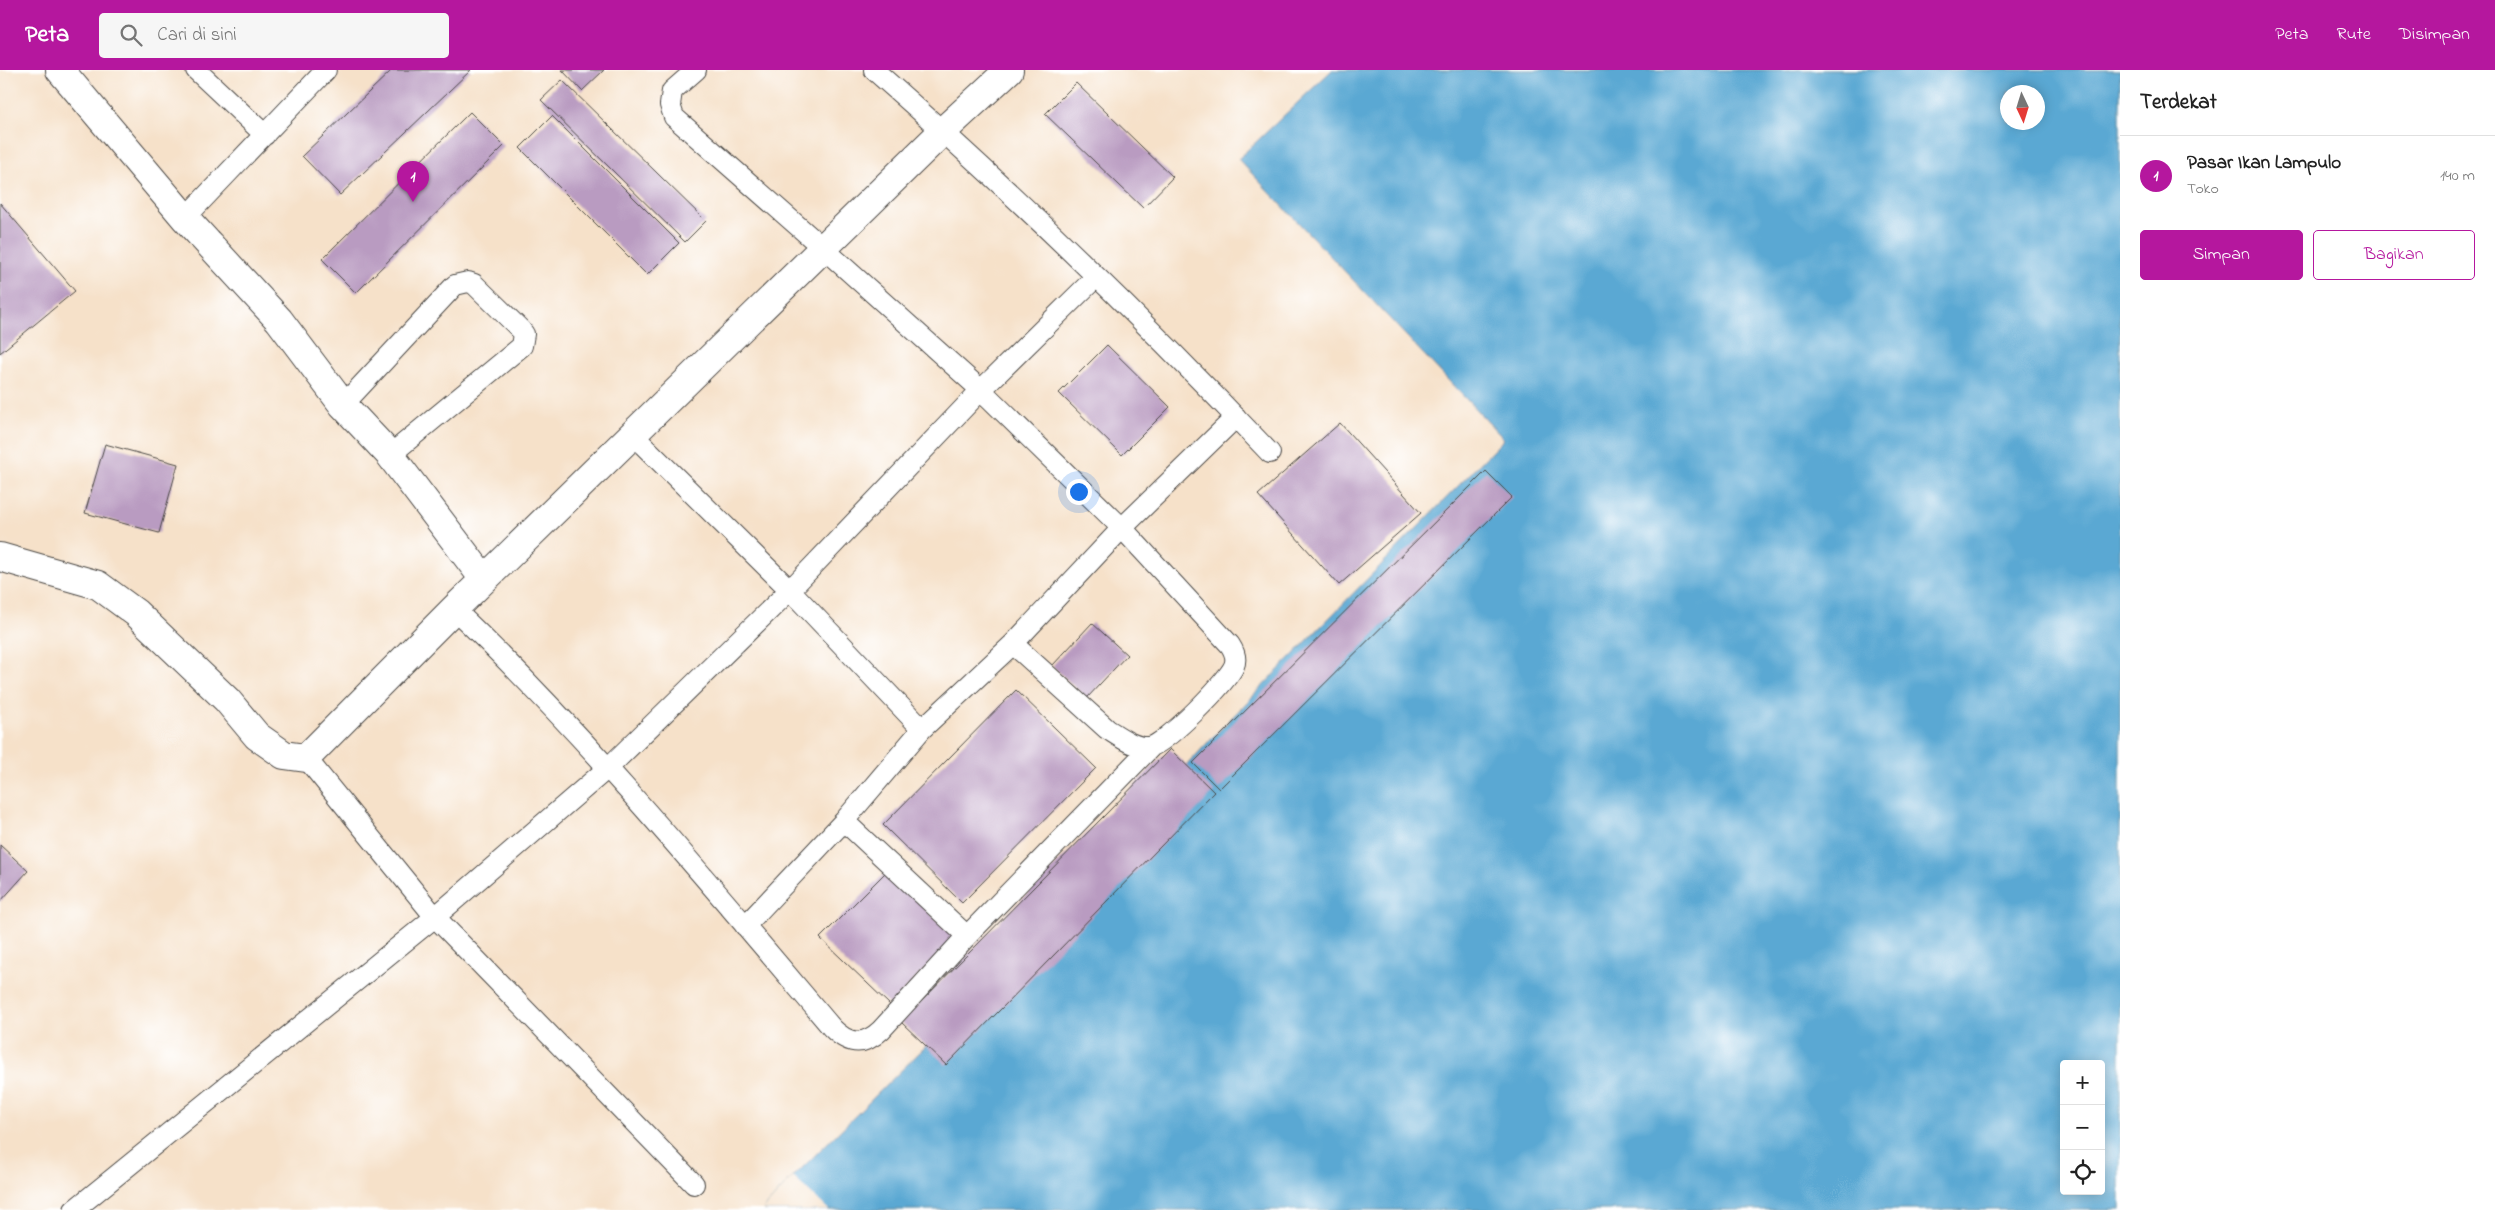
<!DOCTYPE html>
<html lang="id">
<head>
<meta charset="utf-8">
<style>
  body { margin:0; font-family:"Indie Flower",sans-serif; background:#f6f6f6; color:#222 }
  .controls { position:absolute; right:15px; bottom:15px; display:grid; overflow:hidden; border-radius:5px; box-shadow:0 2px 12px #0003 }
  .controls button { width:45px; height:45px; display:grid; place-items:center; padding:0; border:0; border-bottom:1px solid #e0e0e0; background:#fff; color:#222; font:25px sans-serif }
  .compass { position:absolute; left:2000px; top:15px; width:45px; height:45px; border-radius:50%; background:#fff; box-shadow:0 2px 12px #0003; rotate:176deg }
  .you { position:absolute; left:1078px; top:421px; width:18px; height:18px; margin:-12px; border:4px solid #fff; border-radius:50%; background:#1a73e8; box-shadow:0 0 0 8px #1a73e833 }
  .badge { display:grid; place-items:center; width:32px; height:32px; border-radius:50%; background:#b5179e; color:#fff; font-size:16px; font-weight:700 }
  .pin { position:absolute; translate:-50% -41px; filter:drop-shadow(0 1px 2px #0008) }
  .pin::after { content:''; position:absolute; top:26px; width:18px; height:15px; background:inherit; clip-path:polygon(0 0,100% 0,50% 100%) }
  .list { margin:0; padding:0; list-style:none }
  h2 { display:flex; justify-content:space-between; align-items:center; height:65px; margin:0; padding:0 20px; font-size:21px }
  h2 small { font-size:16px; font-weight:400; color:#767676 }
  .list li { display:grid; grid-template-columns:32px 1fr auto; gap:15px; align-items:center; box-sizing:border-box; height:80px; padding:0 20px; border-top:1px solid #e0e0e0 }
  .list b { display:block; font-size:19px; white-space:nowrap }
  .list p { margin:0; font-size:16px; white-space:nowrap; color:#767676 }
  .list em { font-size:16px; font-style:normal; color:#767676 }
  .actions { display:flex; gap:10px; padding:15px 20px }
  .actions a { flex:1; padding:11px 0; border:1px solid #b5179e; border-radius:5px; text-align:center; font-size:18px; color:#b5179e }
  .actions .main { background:#b5179e; color:#fff }
  .icon { flex:none; width:28px; height:28px; fill:none; stroke:currentColor; stroke-width:2; stroke-linecap:round; stroke-linejoin:round }
  .map { position:relative; flex:none; width:2120px; height:1140px; overflow:hidden }
  header { display:flex; align-items:center; gap:30px; box-sizing:border-box; height:70px; padding:0 25px; background:#b5179e; color:#fff }
  header strong { font-size:24px }
  nav { display:flex; gap:28px; margin-inline-start:auto; font-size:18px }
  .search { width:350px; height:45px; background:#f6f6f6; display:flex; align-items:center; gap:12px; box-sizing:border-box; padding:0 18px; border-radius:5px; color:#767676; font-size:19px }
  main { display:flex }
  aside { flex:1; background:#fff }
  .map>svg:first-child { display:block }
  .water { fill:#5aa8d3; stroke:#426a7f; fill-rule:evenodd }
  .pier { fill:#f6e1c9 }
  .building { fill:#b99bc1 }
  .lines { fill:none; stroke-linecap:round; stroke-linejoin:round }
  .lane-casing { stroke:#494643; stroke-width:22 }
  .street-casing { stroke:#494643; stroke-width:30 }
  .lane { stroke:#fff; stroke-width:20 }
  .street { stroke:#fff; stroke-width:28 }
</style>
</head>
<body>
<header>
<strong>Peta</strong>
<div class="search"><svg class="icon" aria-label="search" viewBox="0 0 24 24"><circle cx="10" cy="10" r="6"/><path d="M15 15l6 6"/></svg>Cari di sini</div>
<nav><a>Peta</a><a>Rute</a><a>Disimpan</a></nav>
</header>
<main>
<div class="map">
<svg width="2120" height="1140" viewBox="0 0 2120 1140">
  <rect width="100%" height="100%" fill="#fff"/>
  <filter id="ink" filterUnits="userSpaceOnUse"><feTurbulence type="fractalNoise" baseFrequency=".02" numOctaves="2"/><feDisplacementMap in="SourceGraphic" scale="10" xChannelSelector="R" yChannelSelector="G"/><feConvolveMatrix kernelMatrix="1 2 1 2 8 2 1 2 1" color-interpolation-filters="sRGB"/></filter>
  <filter id="wash" filterUnits="userSpaceOnUse"><feTurbulence type="fractalNoise" baseFrequency=".0096" numOctaves="4" result="noise"/><feDisplacementMap in="SourceGraphic" scale="20" xChannelSelector="R" yChannelSelector="G"/><feGaussianBlur stdDeviation="1.12" result="paint"/><feColorMatrix in="noise" values="0 0 0 0 0 0 0 0 0 0 0 0 0 0 0 0 0 1.4 0 .05"/><feComposite in="paint" operator="in"/></filter>
  <g filter="url(#wash)">
    <rect width="100%" height="100%" fill="#f6e1c9"/>
    <!-- water -->
    <path class="water" d="M1332,0H2120V1140H763L793,1107L928,974L1211,669L1504,369L1238,89ZM2008,22H2038V52H2008ZM2064,994H2101V1121H2064Z"/>
    <!-- pier -->
    <path class="pier" d="M793,1107L829,1140H763Z"/>
    <g id="blocks">
      <!-- building -->
      <path class="building" d="M392,0H471L340,125L302,86Z
        M562,0H604L582,21Z
        M562,10L706,151L685,172L541,30Z
        M1076,13L1173,107L1143,138L1045,44Z
        M470,42L504,76L356,223L322,189Z
        M552,46L679,173L647,205L520,78Z
        M0,133L75,221L0,283Z
        M1107,275L1170,337L1122,385L1059,323Z
        M1340,353L1421,443L1339,515L1258,425Z
        M105,374L178,394L159,463L85,443Z
        M1486,401L1512,427L1219,719L1193,693Z
        M1092,553L1127,585L1087,628L1052,596Z
        M1016,620L1096,698L962,833L883,755Z
        M1170,679L1214,722L946,995L901,952Z
        M0,775L28,801L0,832Z
        M887,801L956,868L890,935L820,868Z"/>
    </g>
  </g>
  <g filter="url(#ink)">
    <use href="#blocks" fill-opacity="0" stroke="#494643" stroke-width="1"/>
    <g class="lines">
      <defs>
        <path id="lane" d="M196,0L265,65
          M696,0L672,21L670,35L674,47L824,179L981,320L1122,458L1230,575C1234,581 1237,589 1234,596C1228,611 1164,676 1149,677C1134,678 1120,667 1107,659L1013,574
          M874,0C1012,121 1144,250 1270,383
          M185,148L326,0
          M343,335L455,215L468,212L474,214L521,260L524,264L522,276L390,385
          M633,365L790,520L922,659
          M454,539C590,669 710,814 832,958C848,974 863,977 881,960L967,866L1151,677
          M306,688L435,847L694,1114
          M844,751L967,866
          M745,856L844,751L922,659L1013,574L1122,458L1236,347
          M74,1140L435,847L609,697L790,520L981,320L1095,208"/>
        <path id="street" d="M60,0L185,148L279,250L343,335L390,385L484,509
          M0,487L98,515L136,543L227,630L257,666L284,685L306,688L454,539L943,61L1009,0"/>
      </defs>
      <!-- lane casing -->
      <use href="#lane" class="lane-casing"/>
      <!-- street casing -->
      <use href="#street" class="street-casing"/>
      <!-- lane -->
      <use href="#lane" class="lane"/>
      <!-- street -->
      <use href="#street" class="street"/>
    </g>
  </g>
</svg>
<div class="controls">
<button>+</button>
<button>−</button>
<button><svg class="icon" aria-label="locate" viewBox="0 0 24 24"><circle cx="12" cy="12" r="6"/><path d="M12 2v4M12 18v4M2 12h4M18 12h4"/></svg></button>
</div>
<svg class="compass" viewBox="-18 -18 36 36"><path d="M0-13l5 13h-10z" fill="#e53935"/><path d="M0 13l5-13h-10z" fill="#767676"/></svg>
<div class="you"></div>
<div class="pin badge" style="left:413px;top:132px">1</div>
</div>
<aside>
<h2>Terdekat<small></small></h2>
<ul class="list">
<li><span class="badge">1</span><div><b>Pasar Ikan Lampulo</b><p>Toko</p></div><em>140 m</em></li>
</ul>
<div class="actions"><a class="main">Simpan</a><a>Bagikan</a></div>
</aside>
</main>
</body>
</html>
